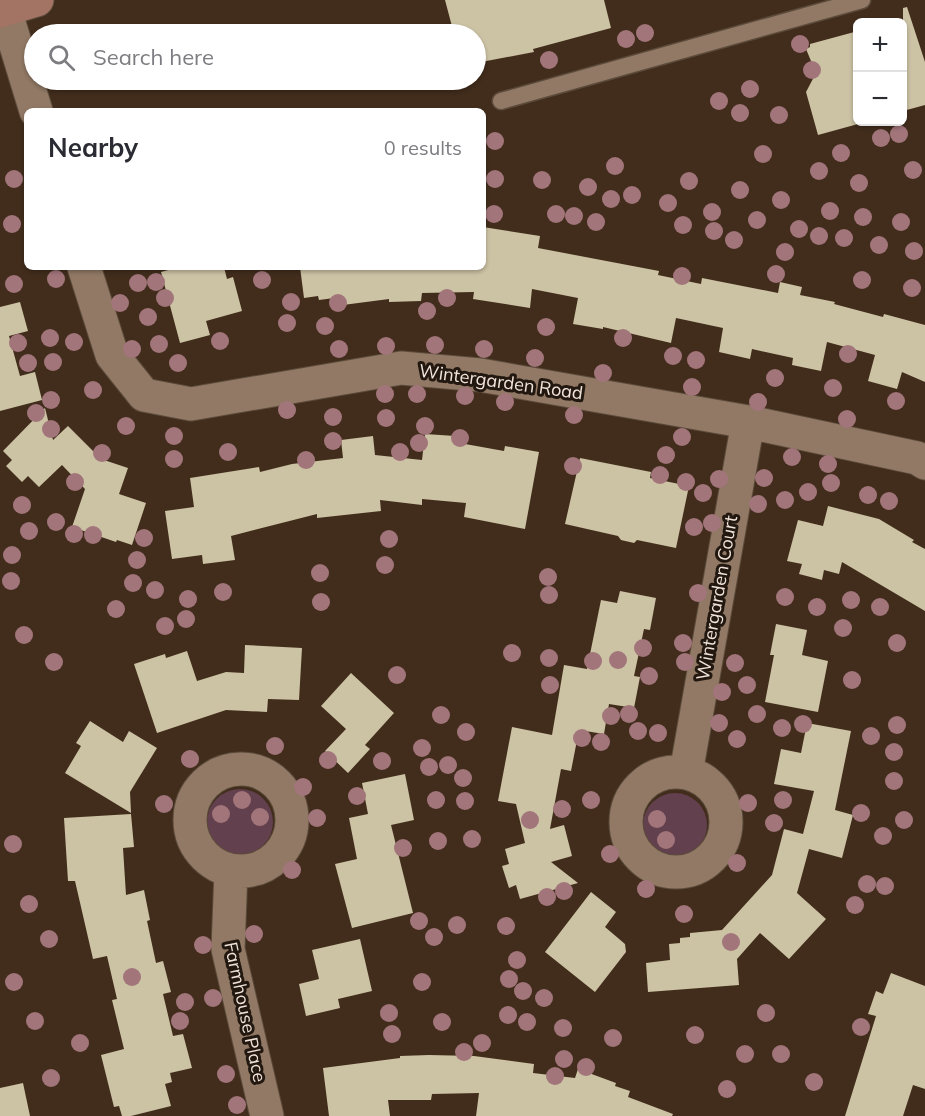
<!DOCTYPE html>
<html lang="en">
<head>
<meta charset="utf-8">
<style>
  body { margin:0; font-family:Mulish,sans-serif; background:#f7f7f7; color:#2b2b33 }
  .controls { position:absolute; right:18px; top:18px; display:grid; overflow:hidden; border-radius:9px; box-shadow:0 2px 4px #0004 }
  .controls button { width:54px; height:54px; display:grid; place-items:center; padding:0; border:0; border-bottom:2px solid #e1e1e2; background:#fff; color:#2b2b33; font:30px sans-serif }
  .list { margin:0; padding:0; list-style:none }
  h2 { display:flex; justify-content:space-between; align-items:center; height:78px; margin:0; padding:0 24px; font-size:26px }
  h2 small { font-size:20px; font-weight:400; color:#7c7c81 }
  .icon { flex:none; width:33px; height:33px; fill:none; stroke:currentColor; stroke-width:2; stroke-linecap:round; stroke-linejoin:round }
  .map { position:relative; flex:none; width:925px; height:1116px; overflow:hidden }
  .search { position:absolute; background:#fff; box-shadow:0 2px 4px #0004; left:24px; top:24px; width:462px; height:66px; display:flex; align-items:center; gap:15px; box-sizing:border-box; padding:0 21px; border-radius:33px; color:#7c7c81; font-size:22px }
  .panel { position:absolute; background:#fff; box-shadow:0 2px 4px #0004; left:24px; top:108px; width:462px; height:162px; border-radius:9px }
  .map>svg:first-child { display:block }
  .green { fill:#62404d }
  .building { fill:#ccc2a4 }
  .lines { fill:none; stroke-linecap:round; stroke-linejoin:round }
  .lane-casing { stroke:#5c4b3b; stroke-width:19 }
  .street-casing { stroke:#5c4b3b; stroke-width:35 }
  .secondary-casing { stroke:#5c4b3b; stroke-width:35 }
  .lane { stroke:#917965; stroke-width:16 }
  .street { stroke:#917965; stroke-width:33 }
  .secondary { stroke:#a37464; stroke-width:33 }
  .tree { fill:#a2757b }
  .labels { text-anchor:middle; stroke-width:6; stroke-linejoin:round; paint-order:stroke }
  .street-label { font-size:18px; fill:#f1e3d9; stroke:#221810 }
</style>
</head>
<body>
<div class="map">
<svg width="925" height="1116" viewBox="0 0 925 1116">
  <rect width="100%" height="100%" fill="#422d1c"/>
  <!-- green -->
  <path class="green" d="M207 822a33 33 0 1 1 66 0a33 33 0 1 1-66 0Z
    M643 825a32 32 0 1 1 64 0a32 32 0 1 1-64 0Z"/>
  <!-- building -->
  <path class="building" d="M445,0H604L611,28L533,49L534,52L476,63V34H454Z
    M907,7L925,62V105L903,111V8Z
    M858,31V124L818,135L806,92L816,73L806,49L810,47V44Z
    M483,227L540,236L538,248L659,271L658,275L701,284L702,278L778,293L780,282L802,287L800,295L835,302L834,304L883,317L884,314L925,325V382L902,372L897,389L868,381L875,355L827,342L821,371L792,365L793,358L752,349L750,359L719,352L723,328L676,318L671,343L603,327V329L573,324L578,298L532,289L530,308L473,299L474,292L422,293L421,301L389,302V299L343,305L342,297L319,300L318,296L304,298L300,267H483Z
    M179,267H224L227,279L233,277L242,311L206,321L210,335L180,343L161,272Z
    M20,302L28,331L9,336L20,376L35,372L42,400L0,411V307Z
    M45,408L53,440L68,426L101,459L128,468L119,494L146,503L132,545L117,540L116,542L72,527L85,489L62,465L39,487L28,476L22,482L6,466L12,460L3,451Z
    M425,434L455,436L454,442L504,451L505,446L539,452L525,529L464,517L466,503L422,499V505L380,500L381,511L317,518V514L231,536L235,560L203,564L202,555L172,559L165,511L194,507L190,478L259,467L260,472L292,464L343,458L341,440L373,436L375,455L422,460Z
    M580,458L651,472L650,478L689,486L676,548L637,540L634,543L621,540L618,536L565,524Z
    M828,506L879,519L914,540L912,542L925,549V611L842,562L839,574L824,570L822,580L799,574L802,564L787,561L798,520L823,526Z
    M620,591L656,598L650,630L644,629L634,676L640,677L634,708L609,704L604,734L579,730L571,771L561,769L550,829L564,825L572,856L551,862L578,883L520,899L516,885L509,888L502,866L509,864L505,849L525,843L516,804L498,801L512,727L552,735L564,665L587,669L601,600L617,603Z
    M776,624L807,630L802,655L828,661L818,712L765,702L774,655H770Z
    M245,645L302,648L299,700L268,699L267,712L226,710L157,733L134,664L165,654L166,658L187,651L197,681L226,672L244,673Z
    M351,673L394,713L365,745L370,749L348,773L325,751L346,729L321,706Z
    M90,721L123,742L129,731L157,748L130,792L131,813L65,773L81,746L76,743Z
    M807,723L851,731L835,810L853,815L842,858L809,849L797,893L826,919L789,959L760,933L737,959L739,985L648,992L646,963L670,960L669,944L680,943V938L690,937V933L722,930L772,875L784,829L803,834L814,791L774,784L781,749L801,753Z
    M405,774L414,820L391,825L413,913L352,928L335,864L357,859L349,818L368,814L362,783Z
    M131,814L134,847L123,848L126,895L144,890L150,920L147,921L156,963L163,961L171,992L163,994L173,1036L183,1034L192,1068L170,1073L172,1082L165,1084L171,1106L131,1116H122L119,1106L114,1107L101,1055L124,1049L112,1000L117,999L107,956L93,959L75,881H68L64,818Z
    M591,892L616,912L605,927L625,944L626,952L595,992L545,952Z
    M360,939L372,991L338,999L340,1008L306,1016L299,984L319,979L312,950Z
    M891,973L925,986V1089L913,1085L903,1116H845L876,1016L868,1014L876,991L883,994Z
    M429,1055L474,1056L534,1064L533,1073L575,1078L578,1069L616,1083L615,1086L630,1091L628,1097L673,1114L672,1116H476L479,1093L432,1094L431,1100H388L390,1116H329L323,1068L400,1058V1056Z
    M23,1083L30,1116H0V1088Z"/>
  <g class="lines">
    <defs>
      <path id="lane" d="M501,101L862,0"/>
      <path id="street" d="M2,0L36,111
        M84,267L112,355L144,395L191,404L401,368L480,375L748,422L917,458L925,463
        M190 820a51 51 0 1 1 102 0a51 51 0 1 1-102 0Z
        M626 822a50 50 0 1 1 100 0a50 50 0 1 1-100 0Z
        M686,773L748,422
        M231,871L228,949L267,1116"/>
      <path id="secondary" d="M0,11L37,0"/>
    </defs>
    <!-- lane casing -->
    <use href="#lane" class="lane-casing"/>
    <!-- street casing -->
    <use href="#street" class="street-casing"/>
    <!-- secondary casing -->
    <use href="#secondary" class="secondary-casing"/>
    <!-- lane -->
    <use href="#lane" class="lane"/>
    <!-- street -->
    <use href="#street" class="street"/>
    <!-- secondary -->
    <use href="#secondary" class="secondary"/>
  </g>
  <!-- trees -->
  <g class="tree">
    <circle cx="645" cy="33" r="9"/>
    <circle cx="626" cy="39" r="9"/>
    <circle cx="800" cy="44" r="9"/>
    <circle cx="549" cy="60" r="9"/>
    <circle cx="812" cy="70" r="9"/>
    <circle cx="750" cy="89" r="9"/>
    <circle cx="719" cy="101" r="9"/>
    <circle cx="740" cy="113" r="9"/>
    <circle cx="779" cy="115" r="9"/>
    <circle cx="899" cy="134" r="9"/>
    <circle cx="881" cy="138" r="9"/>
    <circle cx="495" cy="141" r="9"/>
    <circle cx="841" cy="153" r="9"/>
    <circle cx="763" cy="154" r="9"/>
    <circle cx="615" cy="166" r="9"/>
    <circle cx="913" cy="170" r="9"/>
    <circle cx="819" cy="171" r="9"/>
    <circle cx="14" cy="179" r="9"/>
    <circle cx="495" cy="179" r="9"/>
    <circle cx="542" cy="180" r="9"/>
    <circle cx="689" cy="181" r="9"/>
    <circle cx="859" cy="183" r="9"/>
    <circle cx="588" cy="187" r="9"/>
    <circle cx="740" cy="190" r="9"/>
    <circle cx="632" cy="195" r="9"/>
    <circle cx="611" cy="199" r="9"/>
    <circle cx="781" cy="200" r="9"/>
    <circle cx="668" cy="203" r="9"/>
    <circle cx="830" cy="211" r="9"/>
    <circle cx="712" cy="212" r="9"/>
    <circle cx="494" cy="214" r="9"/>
    <circle cx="556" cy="214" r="9"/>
    <circle cx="574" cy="216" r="9"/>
    <circle cx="863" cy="217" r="9"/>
    <circle cx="757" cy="220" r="9"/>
    <circle cx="596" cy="222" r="9"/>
    <circle cx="901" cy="222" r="9"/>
    <circle cx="12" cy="224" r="9"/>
    <circle cx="683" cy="225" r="9"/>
    <circle cx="799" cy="229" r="9"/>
    <circle cx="714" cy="231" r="9"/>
    <circle cx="819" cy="236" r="9"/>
    <circle cx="844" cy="238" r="9"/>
    <circle cx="734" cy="240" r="9"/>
    <circle cx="879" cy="245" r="9"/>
    <circle cx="914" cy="251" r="9"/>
    <circle cx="785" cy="252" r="9"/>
    <circle cx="776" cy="274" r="9"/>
    <circle cx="682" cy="276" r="9"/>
    <circle cx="56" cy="279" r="9"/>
    <circle cx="262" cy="280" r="9"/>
    <circle cx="862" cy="280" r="9"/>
    <circle cx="156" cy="282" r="9"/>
    <circle cx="138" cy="283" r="9"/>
    <circle cx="14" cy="284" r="9"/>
    <circle cx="912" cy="288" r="9"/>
    <circle cx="165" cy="298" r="9"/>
    <circle cx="447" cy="298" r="9"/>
    <circle cx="291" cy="302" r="9"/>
    <circle cx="120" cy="303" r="9"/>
    <circle cx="338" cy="303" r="9"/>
    <circle cx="427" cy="311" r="9"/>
    <circle cx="148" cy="317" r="9"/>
    <circle cx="287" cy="323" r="9"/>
    <circle cx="325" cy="326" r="9"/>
    <circle cx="546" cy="327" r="9"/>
    <circle cx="50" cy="338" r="9"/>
    <circle cx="623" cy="338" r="9"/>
    <circle cx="220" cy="341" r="9"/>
    <circle cx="74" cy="342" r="9"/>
    <circle cx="18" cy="343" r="9"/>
    <circle cx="159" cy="344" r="9"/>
    <circle cx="435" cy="345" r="9"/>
    <circle cx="386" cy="346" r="9"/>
    <circle cx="132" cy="349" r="9"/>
    <circle cx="339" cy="349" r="9"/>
    <circle cx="484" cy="349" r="9"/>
    <circle cx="848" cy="354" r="9"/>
    <circle cx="673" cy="356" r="9"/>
    <circle cx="535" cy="358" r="9"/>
    <circle cx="696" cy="360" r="9"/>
    <circle cx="53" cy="362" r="9"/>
    <circle cx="28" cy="363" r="9"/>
    <circle cx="178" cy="363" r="9"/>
    <circle cx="603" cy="373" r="9"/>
    <circle cx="775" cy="378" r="9"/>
    <circle cx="692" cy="387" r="9"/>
    <circle cx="833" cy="388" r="9"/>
    <circle cx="93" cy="390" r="9"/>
    <circle cx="385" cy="394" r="9"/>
    <circle cx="417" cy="394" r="9"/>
    <circle cx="465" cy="396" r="9"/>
    <circle cx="51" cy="400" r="9"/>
    <circle cx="896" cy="401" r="9"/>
    <circle cx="505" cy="402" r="9"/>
    <circle cx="758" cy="402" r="9"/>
    <circle cx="287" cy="410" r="9"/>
    <circle cx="36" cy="413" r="9"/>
    <circle cx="574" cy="415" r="9"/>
    <circle cx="333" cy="417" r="9"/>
    <circle cx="386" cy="418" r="9"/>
    <circle cx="847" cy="419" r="9"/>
    <circle cx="126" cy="426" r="9"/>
    <circle cx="425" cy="426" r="9"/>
    <circle cx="51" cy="429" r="9"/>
    <circle cx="174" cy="436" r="9"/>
    <circle cx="682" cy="437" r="9"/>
    <circle cx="460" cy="438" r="9"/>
    <circle cx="333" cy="441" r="9"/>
    <circle cx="419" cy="443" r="9"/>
    <circle cx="228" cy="452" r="9"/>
    <circle cx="400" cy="452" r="9"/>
    <circle cx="102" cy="453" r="9"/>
    <circle cx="666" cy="455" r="9"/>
    <circle cx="792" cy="457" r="9"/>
    <circle cx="174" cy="459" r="9"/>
    <circle cx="306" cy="460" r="9"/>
    <circle cx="828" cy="464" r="9"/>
    <circle cx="573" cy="466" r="9"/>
    <circle cx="660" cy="475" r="9"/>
    <circle cx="764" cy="478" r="9"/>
    <circle cx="719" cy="479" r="9"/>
    <circle cx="75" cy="482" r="9"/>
    <circle cx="686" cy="482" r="9"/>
    <circle cx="831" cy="483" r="9"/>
    <circle cx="808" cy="492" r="9"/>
    <circle cx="703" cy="493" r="9"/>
    <circle cx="868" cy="495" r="9"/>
    <circle cx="785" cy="500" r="9"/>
    <circle cx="889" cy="501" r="9"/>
    <circle cx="758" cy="504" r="9"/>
    <circle cx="22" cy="505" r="9"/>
    <circle cx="56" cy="522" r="9"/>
    <circle cx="712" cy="523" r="9"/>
    <circle cx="694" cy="527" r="9"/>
    <circle cx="29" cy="531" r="9"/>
    <circle cx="74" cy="534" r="9"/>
    <circle cx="93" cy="535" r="9"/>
    <circle cx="144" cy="538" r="9"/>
    <circle cx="389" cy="539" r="9"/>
    <circle cx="12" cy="555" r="9"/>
    <circle cx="137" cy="560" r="9"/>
    <circle cx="385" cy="565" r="9"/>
    <circle cx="320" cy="573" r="9"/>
    <circle cx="548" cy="577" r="9"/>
    <circle cx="11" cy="581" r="9"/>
    <circle cx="133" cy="583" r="9"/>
    <circle cx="155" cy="590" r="9"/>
    <circle cx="223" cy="592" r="9"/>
    <circle cx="698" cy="593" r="9"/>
    <circle cx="549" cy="595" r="9"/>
    <circle cx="785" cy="597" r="9"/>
    <circle cx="188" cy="599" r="9"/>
    <circle cx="851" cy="600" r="9"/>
    <circle cx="321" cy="602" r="9"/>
    <circle cx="817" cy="607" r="9"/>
    <circle cx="880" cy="607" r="9"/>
    <circle cx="116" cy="609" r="9"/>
    <circle cx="186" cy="619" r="9"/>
    <circle cx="165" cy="626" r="9"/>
    <circle cx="843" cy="628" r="9"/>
    <circle cx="24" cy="635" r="9"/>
    <circle cx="683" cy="643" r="9"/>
    <circle cx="897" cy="643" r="9"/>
    <circle cx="643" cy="648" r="9"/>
    <circle cx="512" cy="653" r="9"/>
    <circle cx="549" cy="658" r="9"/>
    <circle cx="618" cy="660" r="9"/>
    <circle cx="593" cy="661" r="9"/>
    <circle cx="54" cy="662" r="9"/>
    <circle cx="685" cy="662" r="9"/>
    <circle cx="735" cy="663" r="9"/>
    <circle cx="397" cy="675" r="9"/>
    <circle cx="649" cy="676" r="9"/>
    <circle cx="852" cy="680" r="9"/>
    <circle cx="550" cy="685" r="9"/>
    <circle cx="747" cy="685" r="9"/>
    <circle cx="722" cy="692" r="9"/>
    <circle cx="629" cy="714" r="9"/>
    <circle cx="757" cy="714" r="9"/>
    <circle cx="441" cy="715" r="9"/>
    <circle cx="611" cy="716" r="9"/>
    <circle cx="719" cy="723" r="9"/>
    <circle cx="803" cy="724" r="9"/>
    <circle cx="897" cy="725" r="9"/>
    <circle cx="782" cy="728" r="9"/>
    <circle cx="638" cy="731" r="9"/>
    <circle cx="466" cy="732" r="9"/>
    <circle cx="658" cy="733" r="9"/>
    <circle cx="871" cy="736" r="9"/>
    <circle cx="582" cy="738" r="9"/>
    <circle cx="737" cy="739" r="9"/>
    <circle cx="601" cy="742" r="9"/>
    <circle cx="275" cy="746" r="9"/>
    <circle cx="422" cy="748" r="9"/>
    <circle cx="894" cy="752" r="9"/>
    <circle cx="190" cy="759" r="9"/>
    <circle cx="328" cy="760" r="9"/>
    <circle cx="382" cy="761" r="9"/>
    <circle cx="448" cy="765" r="9"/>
    <circle cx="429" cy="767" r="9"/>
    <circle cx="463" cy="778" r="9"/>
    <circle cx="894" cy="781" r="9"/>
    <circle cx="303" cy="787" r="9"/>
    <circle cx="357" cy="796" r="9"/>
    <circle cx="242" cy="800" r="9"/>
    <circle cx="436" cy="800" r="9"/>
    <circle cx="591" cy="800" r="9"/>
    <circle cx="783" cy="800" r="9"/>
    <circle cx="465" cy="801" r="9"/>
    <circle cx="748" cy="803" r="9"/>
    <circle cx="164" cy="804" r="9"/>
    <circle cx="562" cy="809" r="9"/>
    <circle cx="861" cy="813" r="9"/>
    <circle cx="221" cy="814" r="9"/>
    <circle cx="260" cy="817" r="9"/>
    <circle cx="317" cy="818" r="9"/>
    <circle cx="657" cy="819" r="9"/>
    <circle cx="530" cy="820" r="9"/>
    <circle cx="904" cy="820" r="9"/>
    <circle cx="774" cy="823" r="9"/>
    <circle cx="883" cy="836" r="9"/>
    <circle cx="472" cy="839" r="9"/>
    <circle cx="666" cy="840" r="9"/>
    <circle cx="438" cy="841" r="9"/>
    <circle cx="13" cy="844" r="9"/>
    <circle cx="403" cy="848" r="9"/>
    <circle cx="610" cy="854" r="9"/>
    <circle cx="737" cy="863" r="9"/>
    <circle cx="292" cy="870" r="9"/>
    <circle cx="867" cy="884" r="9"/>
    <circle cx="885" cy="886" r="9"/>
    <circle cx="646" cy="889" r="9"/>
    <circle cx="564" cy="891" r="9"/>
    <circle cx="547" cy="897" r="9"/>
    <circle cx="29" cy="904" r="9"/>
    <circle cx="855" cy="905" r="9"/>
    <circle cx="684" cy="914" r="9"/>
    <circle cx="419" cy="921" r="9"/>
    <circle cx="457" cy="925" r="9"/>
    <circle cx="506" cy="926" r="9"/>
    <circle cx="254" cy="934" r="9"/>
    <circle cx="434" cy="937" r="9"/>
    <circle cx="49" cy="939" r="9"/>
    <circle cx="731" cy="942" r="9"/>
    <circle cx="203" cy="945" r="9"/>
    <circle cx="517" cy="960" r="9"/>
    <circle cx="132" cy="977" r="9"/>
    <circle cx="509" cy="979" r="9"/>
    <circle cx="14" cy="982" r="9"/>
    <circle cx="422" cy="982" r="9"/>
    <circle cx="523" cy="991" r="9"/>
    <circle cx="213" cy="998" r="9"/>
    <circle cx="544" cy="998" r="9"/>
    <circle cx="185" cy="1002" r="9"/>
    <circle cx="389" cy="1013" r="9"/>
    <circle cx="766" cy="1013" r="9"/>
    <circle cx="508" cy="1015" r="9"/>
    <circle cx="35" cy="1021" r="9"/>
    <circle cx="180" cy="1021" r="9"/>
    <circle cx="442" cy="1022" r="9"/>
    <circle cx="527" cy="1022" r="9"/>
    <circle cx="861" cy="1027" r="9"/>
    <circle cx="563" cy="1028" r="9"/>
    <circle cx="392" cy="1034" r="9"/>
    <circle cx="695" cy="1035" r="9"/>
    <circle cx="613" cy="1038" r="9"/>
    <circle cx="80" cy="1043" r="9"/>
    <circle cx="482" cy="1043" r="9"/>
    <circle cx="464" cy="1052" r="9"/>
    <circle cx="745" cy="1054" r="9"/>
    <circle cx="781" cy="1054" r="9"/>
    <circle cx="564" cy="1059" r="9"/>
    <circle cx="586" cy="1067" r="9"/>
    <circle cx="226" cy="1074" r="9"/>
    <circle cx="555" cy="1076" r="9"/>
    <circle cx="51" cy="1078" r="9"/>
    <circle cx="814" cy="1082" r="9"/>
    <circle cx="727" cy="1089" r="9"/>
    <circle cx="237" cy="1105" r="9"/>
  </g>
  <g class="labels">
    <!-- street labels -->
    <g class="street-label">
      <text transform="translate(501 382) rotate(8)" y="6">Wintergarden Road</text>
      <text transform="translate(717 598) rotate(-80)" y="6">Wintergarden Court</text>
      <text transform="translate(245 1012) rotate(78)" y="6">Farmhouse Place</text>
    </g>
  </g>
</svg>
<div class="controls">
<button>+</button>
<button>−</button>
</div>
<div class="search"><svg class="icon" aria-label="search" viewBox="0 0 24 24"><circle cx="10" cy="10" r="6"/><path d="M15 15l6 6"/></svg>Search here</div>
<section class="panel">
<h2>Nearby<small>0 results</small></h2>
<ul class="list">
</ul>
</section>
</div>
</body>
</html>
